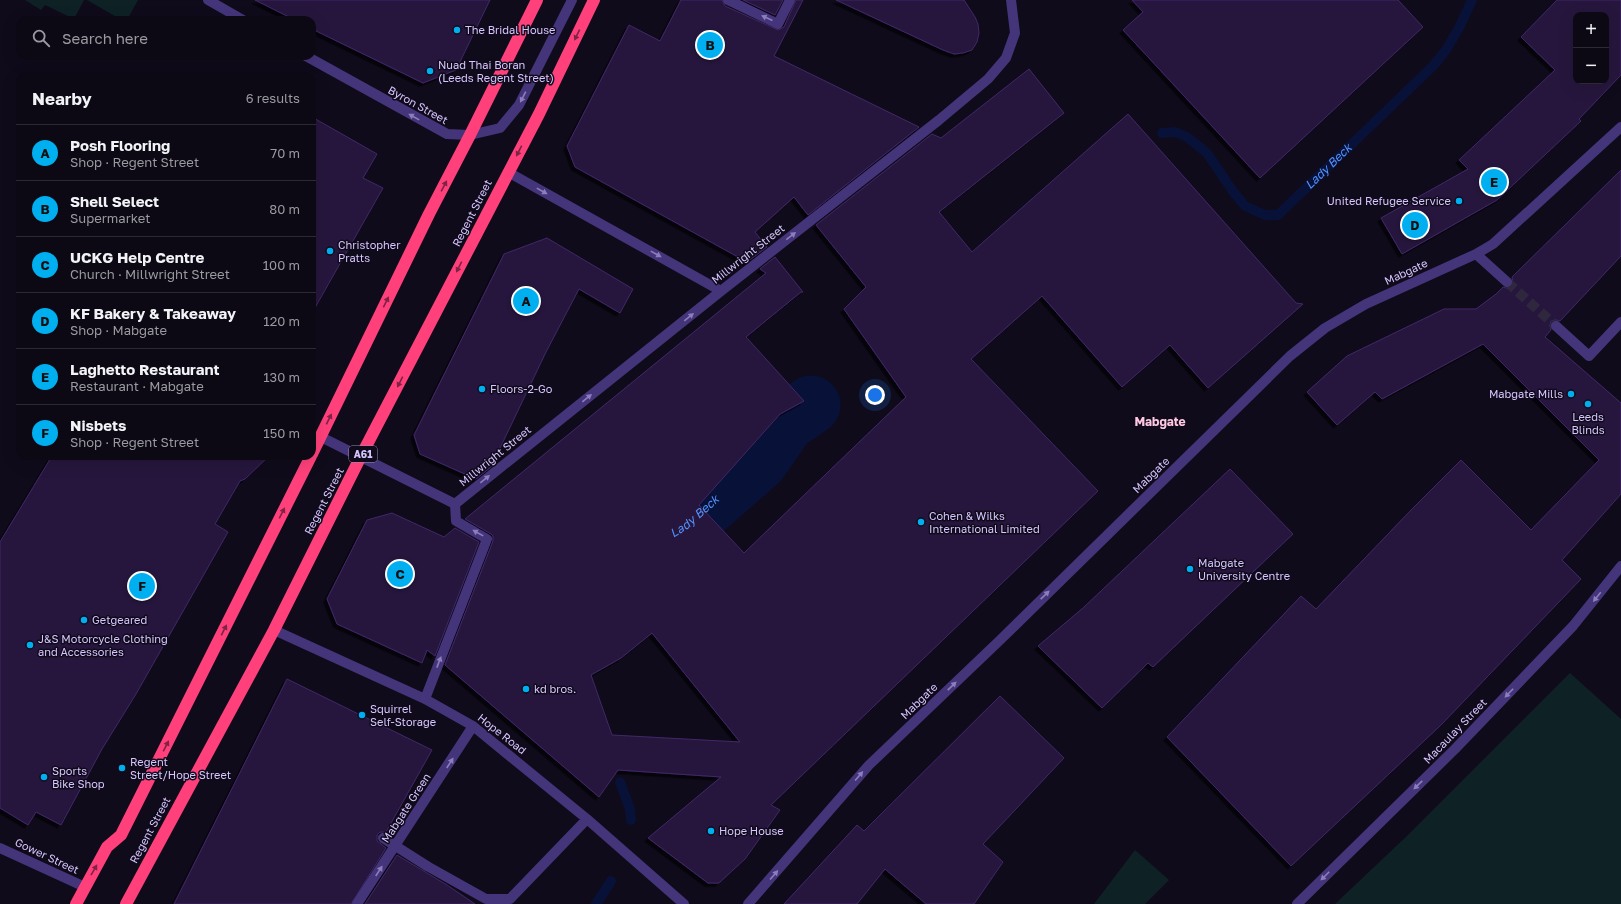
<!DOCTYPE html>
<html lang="en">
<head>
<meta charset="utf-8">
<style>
  body { margin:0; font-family:"Golos Text",sans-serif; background:#15111d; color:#f1f3f6 }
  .controls { position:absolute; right:12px; top:12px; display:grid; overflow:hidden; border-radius:8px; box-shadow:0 4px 16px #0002 }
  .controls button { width:36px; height:36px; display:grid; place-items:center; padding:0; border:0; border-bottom:1px solid #2c2934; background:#0c0814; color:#f1f3f6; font:20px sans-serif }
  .you { position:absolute; left:875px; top:395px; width:14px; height:14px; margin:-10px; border:3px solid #fff; border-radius:50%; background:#1a73e8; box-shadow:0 0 0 6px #1a73e833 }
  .badge { display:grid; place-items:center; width:26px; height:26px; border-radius:50%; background:#00aff0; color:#111; font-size:13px; font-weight:700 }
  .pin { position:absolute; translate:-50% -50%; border:2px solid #fff; box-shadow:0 1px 4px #0006 }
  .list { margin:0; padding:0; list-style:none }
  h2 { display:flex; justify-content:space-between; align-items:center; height:52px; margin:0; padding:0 16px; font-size:17px }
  h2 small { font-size:13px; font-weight:400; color:#9a9aa0 }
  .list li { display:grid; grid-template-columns:26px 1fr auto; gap:12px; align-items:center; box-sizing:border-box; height:56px; padding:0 16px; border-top:1px solid #2c2934 }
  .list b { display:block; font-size:15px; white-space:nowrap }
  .list p { margin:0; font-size:13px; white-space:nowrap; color:#9a9aa0 }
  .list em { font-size:13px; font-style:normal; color:#9a9aa0 }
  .icon { flex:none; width:22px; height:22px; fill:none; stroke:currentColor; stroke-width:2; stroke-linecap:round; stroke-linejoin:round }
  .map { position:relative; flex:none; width:1621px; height:904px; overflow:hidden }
  .search { position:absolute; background:#0c0814; box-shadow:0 4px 16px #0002; left:16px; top:16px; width:300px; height:44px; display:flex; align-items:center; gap:10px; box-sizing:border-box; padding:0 14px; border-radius:12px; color:#9a9aa0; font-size:15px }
  .panel { position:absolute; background:#0c0814; box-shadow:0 4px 16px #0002; left:16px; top:72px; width:300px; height:388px; border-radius:12px }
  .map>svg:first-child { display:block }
  .green { fill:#0e2225 }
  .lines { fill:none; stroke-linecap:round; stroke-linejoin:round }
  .stream { stroke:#081137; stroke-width:10 }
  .river { stroke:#081137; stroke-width:59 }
  .building { fill:#25173c; stroke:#402869; fill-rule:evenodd; filter:url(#shadow) }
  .minor-tunnel { stroke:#2e273d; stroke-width:10; stroke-dasharray:10 5; stroke-linecap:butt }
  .minor { stroke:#44357b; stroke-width:10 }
  .highway { stroke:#ff407b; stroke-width:12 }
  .minor-bridge { stroke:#44357b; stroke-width:10 }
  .oneway { fill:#8d7dbd }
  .oneway2 { fill:#7c2346 }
  .poi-dot { fill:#00aff0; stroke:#100b1b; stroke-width:1.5 }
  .labels { text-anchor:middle; stroke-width:3; stroke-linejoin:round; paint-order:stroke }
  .shield { fill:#100b1b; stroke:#9b8dbb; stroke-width:1 }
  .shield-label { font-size:10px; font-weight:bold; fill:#d6c5ff }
  .poi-label { font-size:11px; fill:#d6c5ff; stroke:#100b1b; text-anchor:start }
  .street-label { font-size:11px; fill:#d6c5ff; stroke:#100b1b }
  .water-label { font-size:12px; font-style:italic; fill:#5392ff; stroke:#100b1b }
  .neighbourhood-label { font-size:12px; font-weight:bold; fill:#ffc7e1; stroke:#100b1b }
</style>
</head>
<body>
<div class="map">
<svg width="1621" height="904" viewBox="0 0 1621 904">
  <defs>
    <filter id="shadow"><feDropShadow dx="-3.5" dy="3.5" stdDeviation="0" flood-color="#0009"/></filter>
  </defs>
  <rect width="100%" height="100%" fill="#100b1b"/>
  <!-- green -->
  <path class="green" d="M25,0H84L74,19L45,5L41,10Z
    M87,0H138L127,20H122Z
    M1570,673L1621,719V904H1335L1408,835Z
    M1135,850L1169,880L1145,904H1094Z"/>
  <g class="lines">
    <!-- stream -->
    <g class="stream">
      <path id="s1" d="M1162,133L1175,132L1187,137L1207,153L1232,190L1245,206L1265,215H1278L1433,66L1446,50L1460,26L1472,0"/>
      <path d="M620,782L630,809L631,820"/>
      <path d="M596,904L611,881"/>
    </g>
    <!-- river -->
    <path class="river" id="s2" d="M637,556L685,526L759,461L786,422L811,405"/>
  </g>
  <!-- building -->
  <path class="building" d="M255,0H490L456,70L423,83L312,29V20H295Z
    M681,0H722L725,6L778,30L784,27L796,0H803L774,56L919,127L808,215L794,197L755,232L767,247L747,262L575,167L567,146L629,25L660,41Z
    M743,0H783L775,15Z
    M836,0H964L975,17L978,24L979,33L977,42L972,50L963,53L954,54L943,50Z
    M1132,0H1398L1423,27L1260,178L1123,30L1143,12Z
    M1557,0H1621V75L1579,119L1581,121L1497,200L1402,254L1381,218L1468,169L1459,160L1555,70L1521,37ZM1576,15H1606V81H1576Z
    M1029,69L1064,113L939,212L972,252L1128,114L1296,303L1303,304L1208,388L1170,345L1122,387L1042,296L971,359L1098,491L771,805L780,810L745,859L719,883H708L648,838L721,777L618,770L599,797L445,665L493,541V536L491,534L465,519L766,273L760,269L775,257L803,292H801L746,337L804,401L780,414L699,505L744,553L906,397L844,309L866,287L816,225L932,134L941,138ZM652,633L740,742L612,735L591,675L621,658Z
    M312,117L377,154L363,178L383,188L312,313Z
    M1621,170V256L1560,321L1557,320L1551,321L1550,325L1551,330L1545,337L1621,403V494L1562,560L1581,579L1441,725L1291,866L1167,737L1301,596L1316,609L1413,508L1461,460L1531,530L1599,460L1483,344L1382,399L1375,392L1337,425L1307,392L1347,356L1444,309H1476L1496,294L1503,287L1506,288L1512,287L1513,283L1512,277Z
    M547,238L633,289L620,313L579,289L546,352L491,467L476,479L420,454L414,435L504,254Z
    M52,456H269L245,479L240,481L215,524L228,532L136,694L102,749L61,825L36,812L28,825L0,808V542Z
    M1230,469L1293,534L1153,667L1148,663L1102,708L1038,646L1083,608Z
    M392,513L444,537L455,528L479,542L435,656L427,650L422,663L337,624L327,599L367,520Z
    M287,679L432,750L386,832H380L377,835V841L386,848L351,904H174Z
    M1000,696L1064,758L983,844L1003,862L974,904H926L885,869L857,904H784L857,825L864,831Z
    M397,855L447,885L475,904H365Z"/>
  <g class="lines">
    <!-- minor-tunnel -->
    <path class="minor-tunnel" d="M1507,282L1556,326"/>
    <!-- minor -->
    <path class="minor" d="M208,0L243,20
      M728,0L778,24L790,0
      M306,56L447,134L470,135L500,128L519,105L572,0
      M508,172L721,291
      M1476,254L1507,282
      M1556,326L1589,356L1621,322
      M321,437L455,504
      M455,504L721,291L939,120L988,79L1006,58L1015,33L1011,0
      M274,630L425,699L473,726L587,819L684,904
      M425,699L487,539L456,521L455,504
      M0,848L85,887
      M427,866L486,899H510L587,819
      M357,904L473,726
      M748,904L869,765L997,643L1290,356L1325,328L1366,304L1476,254L1493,244L1621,127
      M1297,904L1455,749L1573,626L1621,566"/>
    <!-- highway -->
    <path class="highway" d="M312,454L429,214L470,135L537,0
      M76,904L107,847L121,835L311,456
      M126,904L274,630L361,456L539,114L594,0"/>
    <!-- minor-bridge -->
    <path class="minor-bridge" d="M383,838L427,866"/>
  </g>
  <!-- one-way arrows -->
  <defs><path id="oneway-solid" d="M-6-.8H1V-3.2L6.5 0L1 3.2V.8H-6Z"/></defs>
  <g class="oneway">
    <use href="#oneway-solid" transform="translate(767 18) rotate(-155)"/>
    <use href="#oneway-solid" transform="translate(523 97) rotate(117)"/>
    <use href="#oneway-solid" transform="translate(414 117) rotate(-151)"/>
    <use href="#oneway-solid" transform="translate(542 191) rotate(29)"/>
    <use href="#oneway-solid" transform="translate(791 236) rotate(-38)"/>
    <use href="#oneway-solid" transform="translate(656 254) rotate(29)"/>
    <use href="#oneway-solid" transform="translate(689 317) rotate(-39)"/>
    <use href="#oneway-solid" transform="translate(587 398) rotate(-39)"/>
    <use href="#oneway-solid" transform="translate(485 479) rotate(-39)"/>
    <use href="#oneway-solid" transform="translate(478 533) rotate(-151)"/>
    <use href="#oneway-solid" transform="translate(1045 595) rotate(-44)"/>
    <use href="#oneway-solid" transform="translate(1597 597) rotate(129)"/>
    <use href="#oneway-solid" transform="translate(439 662) rotate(-69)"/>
    <use href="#oneway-solid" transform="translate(952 686) rotate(-44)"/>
    <use href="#oneway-solid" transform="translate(1509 693) rotate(134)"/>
    <use href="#oneway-solid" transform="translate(450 763) rotate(-57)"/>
    <use href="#oneway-solid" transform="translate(859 776) rotate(-49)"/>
    <use href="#oneway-solid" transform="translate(1418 785) rotate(136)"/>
    <use href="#oneway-solid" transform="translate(379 871) rotate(-57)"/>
    <use href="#oneway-solid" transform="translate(774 875) rotate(-49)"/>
    <use href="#oneway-solid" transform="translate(1325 876) rotate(135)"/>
  </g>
  <g class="oneway2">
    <use href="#oneway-solid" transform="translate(577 35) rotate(116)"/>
    <use href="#oneway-solid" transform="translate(519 151) rotate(117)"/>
    <use href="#oneway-solid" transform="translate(444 186) rotate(-62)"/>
    <use href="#oneway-solid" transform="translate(459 267) rotate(117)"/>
    <use href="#oneway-solid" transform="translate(386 302) rotate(-64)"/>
    <use href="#oneway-solid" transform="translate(400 382) rotate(117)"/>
    <use href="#oneway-solid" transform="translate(329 419) rotate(-64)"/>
    <use href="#oneway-solid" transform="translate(282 513) rotate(-63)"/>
    <use href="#oneway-solid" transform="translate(224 630) rotate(-63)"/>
    <use href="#oneway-solid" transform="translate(166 746) rotate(-63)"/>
    <use href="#oneway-solid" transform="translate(94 870) rotate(-60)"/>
  </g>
  <!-- markers -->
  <g class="poi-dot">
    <circle cx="457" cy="30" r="4"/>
    <circle cx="430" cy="71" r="4"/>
    <circle cx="1459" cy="201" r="4"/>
    <circle cx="330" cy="251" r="4"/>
    <circle cx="482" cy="389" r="4"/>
    <circle cx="1571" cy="394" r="4"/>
    <circle cx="1588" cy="404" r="4"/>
    <circle cx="921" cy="522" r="4"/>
    <circle cx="1190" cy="569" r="4"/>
    <circle cx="84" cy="620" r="4"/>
    <circle cx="30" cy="645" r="4"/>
    <circle cx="526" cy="689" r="4"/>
    <circle cx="362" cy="715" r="4"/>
    <circle cx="122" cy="768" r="4"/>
    <circle cx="44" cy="777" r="4"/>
    <circle cx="711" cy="831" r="4"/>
  </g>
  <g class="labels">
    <!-- shield labels -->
    <rect class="shield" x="349" y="446" width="28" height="16" rx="3"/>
    <g class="shield-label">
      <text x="363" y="458">A61</text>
    </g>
    <!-- poi labels -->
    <g class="poi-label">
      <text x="465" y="34">The Bridal House</text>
      <text x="438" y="69">Nuad Thai Boran<tspan x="438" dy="13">(Leeds Regent Street)</tspan></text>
      <text x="1451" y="205" text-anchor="end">United Refugee Service</text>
      <text x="338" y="249">Christopher<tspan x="338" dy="13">Pratts</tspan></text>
      <text x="490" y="393">Floors-2-Go</text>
      <text x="1563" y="398" text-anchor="end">Mabgate Mills</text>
      <text x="1588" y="421" text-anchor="middle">Leeds<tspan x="1588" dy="13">Blinds</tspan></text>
      <text x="929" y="520">Cohen &amp; Wilks<tspan x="929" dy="13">International Limited</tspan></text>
      <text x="1198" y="567">Mabgate<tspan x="1198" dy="13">University Centre</tspan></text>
      <text x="92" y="624">Getgeared</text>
      <text x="38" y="643">J&amp;S Motorcycle Clothing<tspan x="38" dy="13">and Accessories</tspan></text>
      <text x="534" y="693">kd bros.</text>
      <text x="370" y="713">Squirrel<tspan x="370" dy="13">Self-Storage</tspan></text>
      <text x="130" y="766">Regent<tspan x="130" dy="13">Street/Hope Street</tspan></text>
      <text x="52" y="775">Sports<tspan x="52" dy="13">Bike Shop</tspan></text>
      <text x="719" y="835">Hope House</text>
    </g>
    <!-- street labels -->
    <g class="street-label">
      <text transform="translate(418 105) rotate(29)" y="4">Byron Street</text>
      <text transform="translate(472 213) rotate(-63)" y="4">Regent Street</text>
      <text transform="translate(748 254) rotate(-38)" y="4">Millwright Street</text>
      <text transform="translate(1406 272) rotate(-25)" y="4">Mabgate</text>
      <text transform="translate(495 456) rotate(-39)" y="4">Millwright Street</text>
      <text transform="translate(1151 475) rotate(-44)" y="4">Mabgate</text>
      <text transform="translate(324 501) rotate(-63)" y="4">Regent Street</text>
      <text transform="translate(919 701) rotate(-44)" y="4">Mabgate</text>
      <text transform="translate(1455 731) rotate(-46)" y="4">Macaulay Street</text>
      <text transform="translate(502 734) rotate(38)" y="4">Hope Road</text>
      <text transform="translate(406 808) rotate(-57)" y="4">Mabgate Green</text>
      <text transform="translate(150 830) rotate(-62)" y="4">Regent Street</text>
      <text transform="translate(47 856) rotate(25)" y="4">Gower Street</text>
    </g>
    <!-- water labels -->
    <g class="water-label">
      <text dy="4" stroke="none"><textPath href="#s1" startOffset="222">Lady Beck</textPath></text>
      <text dy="4" stroke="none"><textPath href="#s2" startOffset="70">Lady Beck</textPath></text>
    </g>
    <!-- neighbourhood labels -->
    <g class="neighbourhood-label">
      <text x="1160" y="426">Mabgate</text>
    </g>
  </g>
</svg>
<div class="controls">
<button>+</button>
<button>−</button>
</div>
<div class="you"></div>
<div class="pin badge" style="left:526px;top:301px">A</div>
<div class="pin badge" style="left:710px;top:45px">B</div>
<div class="pin badge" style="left:400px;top:574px">C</div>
<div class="pin badge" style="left:1415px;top:225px">D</div>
<div class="pin badge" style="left:1494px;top:182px">E</div>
<div class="pin badge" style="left:142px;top:586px">F</div>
<div class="search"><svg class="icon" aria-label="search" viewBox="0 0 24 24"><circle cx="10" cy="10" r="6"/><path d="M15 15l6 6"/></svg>Search here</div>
<section class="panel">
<h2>Nearby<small>6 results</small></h2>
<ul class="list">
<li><span class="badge">A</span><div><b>Posh Flooring</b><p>Shop · Regent Street</p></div><em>70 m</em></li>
<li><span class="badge">B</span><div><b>Shell Select</b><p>Supermarket</p></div><em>80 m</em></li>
<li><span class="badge">C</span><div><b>UCKG Help Centre</b><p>Church · Millwright Street</p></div><em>100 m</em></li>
<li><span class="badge">D</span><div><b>KF Bakery &amp; Takeaway</b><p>Shop · Mabgate</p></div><em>120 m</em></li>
<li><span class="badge">E</span><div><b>Laghetto Restaurant</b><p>Restaurant · Mabgate</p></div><em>130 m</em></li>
<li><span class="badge">F</span><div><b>Nisbets</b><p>Shop · Regent Street</p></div><em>150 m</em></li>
</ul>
</section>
</div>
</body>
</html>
